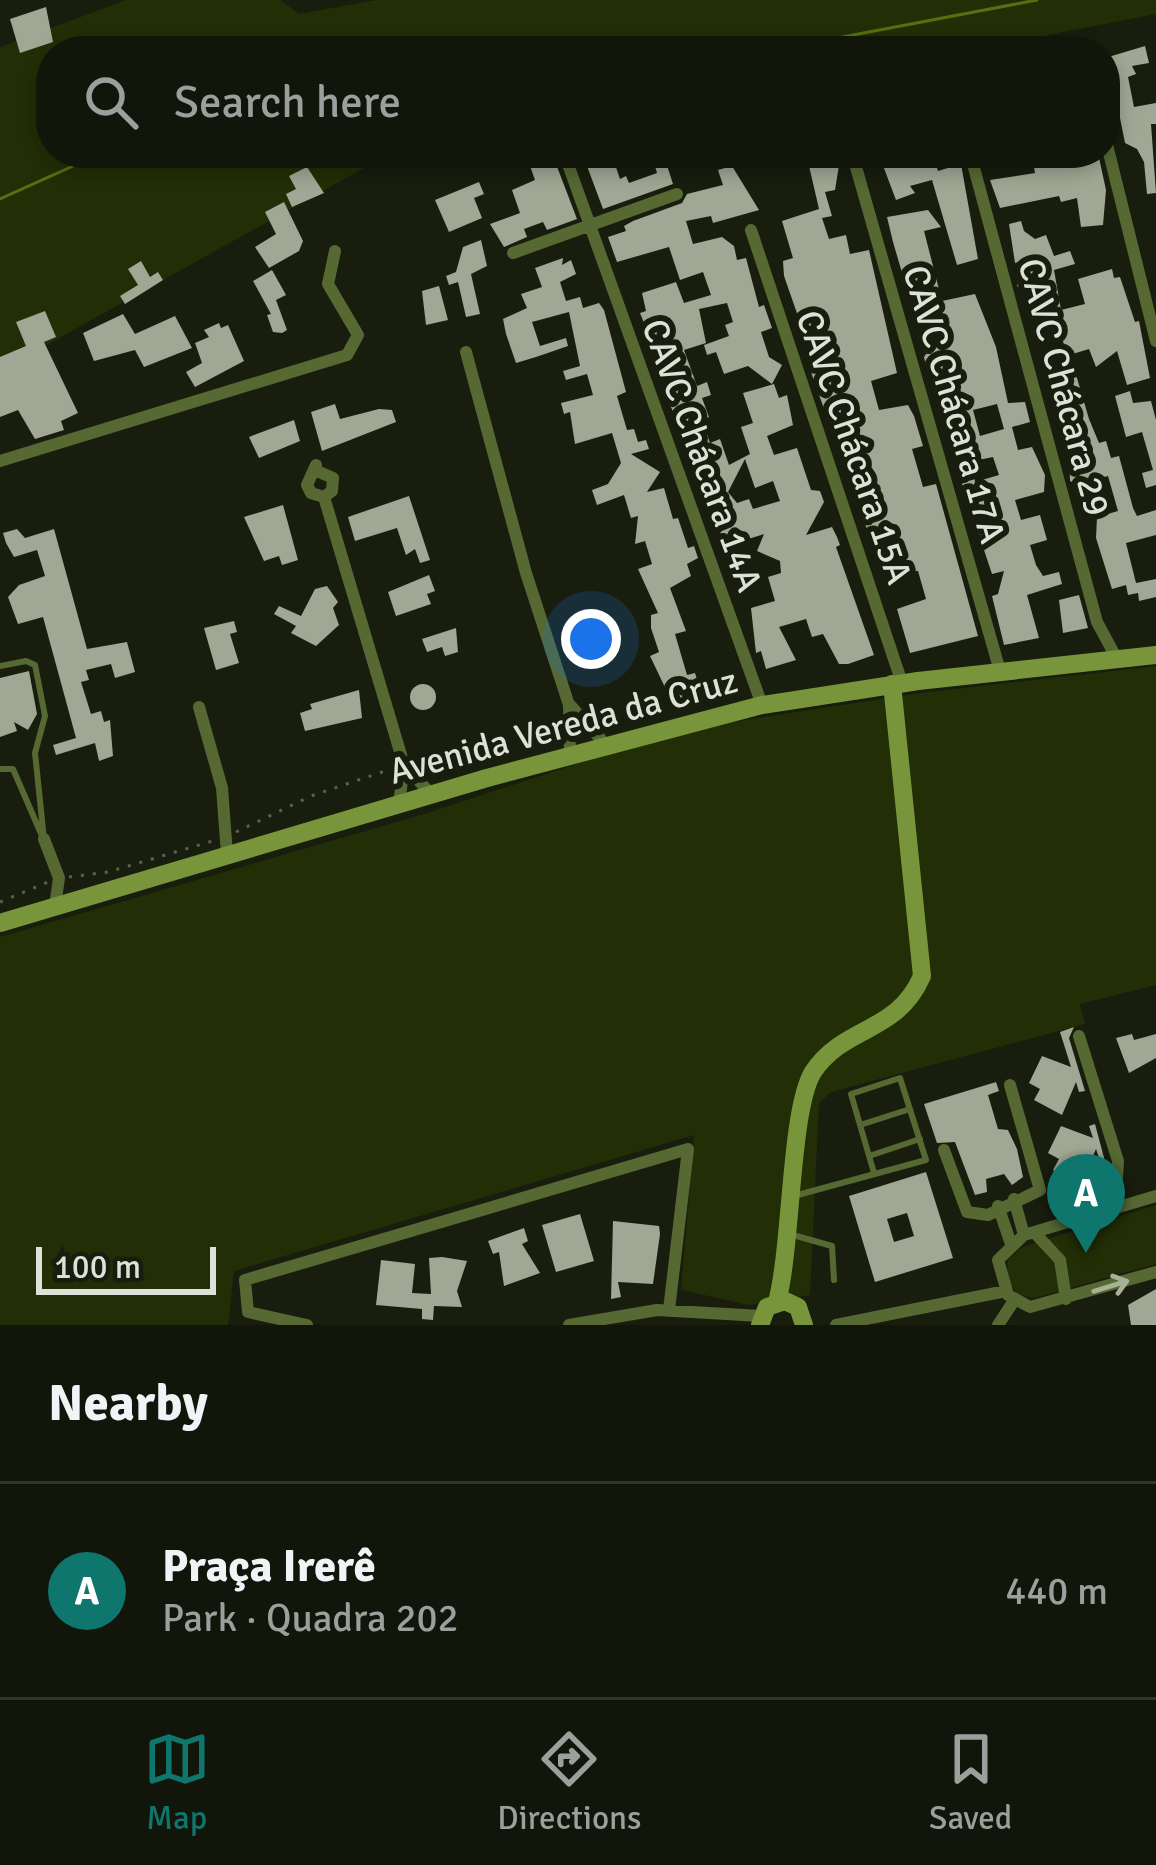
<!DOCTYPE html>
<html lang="en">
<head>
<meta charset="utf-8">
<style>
  body { margin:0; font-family:Signika,sans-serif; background:#1b1f13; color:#f1f3f6 }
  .scale { position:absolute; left:36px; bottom:30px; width:180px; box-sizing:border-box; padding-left:12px; border:6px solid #dde1d7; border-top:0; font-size:33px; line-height:42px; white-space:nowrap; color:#dde1d7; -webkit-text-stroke:9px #181d0e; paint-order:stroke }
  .you { position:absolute; left:591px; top:639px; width:42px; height:42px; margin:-30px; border:9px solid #fff; border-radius:50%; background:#1a73e8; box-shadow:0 0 0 18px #1a73e833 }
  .badge { display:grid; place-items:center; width:78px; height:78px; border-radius:50%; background:#0f766e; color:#fff; font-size:39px; font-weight:700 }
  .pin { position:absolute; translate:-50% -99px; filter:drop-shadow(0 3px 6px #0008) }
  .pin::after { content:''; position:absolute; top:63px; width:42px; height:36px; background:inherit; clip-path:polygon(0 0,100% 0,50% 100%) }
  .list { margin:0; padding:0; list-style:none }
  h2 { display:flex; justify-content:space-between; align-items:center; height:156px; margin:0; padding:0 48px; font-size:51px }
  h2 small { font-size:39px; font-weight:400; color:#9c9f9c }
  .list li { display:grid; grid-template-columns:78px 1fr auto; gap:36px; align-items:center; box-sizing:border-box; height:216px; padding:0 48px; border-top:3px solid #31352b }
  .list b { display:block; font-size:45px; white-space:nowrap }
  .list p { margin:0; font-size:39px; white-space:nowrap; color:#9c9f9c }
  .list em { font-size:39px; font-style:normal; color:#9c9f9c }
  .icon { flex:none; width:66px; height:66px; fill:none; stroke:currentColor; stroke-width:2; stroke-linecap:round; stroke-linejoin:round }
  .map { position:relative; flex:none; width:1156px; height:1325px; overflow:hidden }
  .search { position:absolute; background:#12160a; box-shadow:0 6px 18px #0003; left:36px; right:36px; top:36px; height:132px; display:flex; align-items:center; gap:30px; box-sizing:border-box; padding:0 42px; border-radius:48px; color:#9c9f9c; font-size:45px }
  .sheet { height:372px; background:#12160a }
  nav { display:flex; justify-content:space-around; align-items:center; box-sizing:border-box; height:168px; border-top:3px solid #31352b; background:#12160a; font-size:33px; color:#9c9f9c }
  nav a { display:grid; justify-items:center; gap:6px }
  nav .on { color:#0f766e }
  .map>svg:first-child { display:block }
  .green { fill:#222e06 }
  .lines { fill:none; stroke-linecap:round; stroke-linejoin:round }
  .stream { stroke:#557010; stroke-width:3 }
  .building { fill:#a0a794; fill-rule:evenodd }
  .path { stroke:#5c6053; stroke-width:3; stroke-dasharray:3 9; stroke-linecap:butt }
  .lane { stroke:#566933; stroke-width:6 }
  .street { stroke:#566933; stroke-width:12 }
  .secondary { stroke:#78953b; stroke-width:18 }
  .oneway { stroke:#a7b195 }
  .labels { text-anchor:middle; stroke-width:12; stroke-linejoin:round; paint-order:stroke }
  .street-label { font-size:36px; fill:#dde1d7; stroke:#181d0e }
</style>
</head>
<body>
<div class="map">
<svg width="1156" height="1325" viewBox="0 0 1156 1325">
  <rect width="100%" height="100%" fill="#181d0e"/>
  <!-- green -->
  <path class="green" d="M126,0H281L299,14L376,0H1156V14L966,51H51V153H391L0,371V47Z
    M1156,666V985L1080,1004L1085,1024L831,1092L819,1103L810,1295L749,1305L681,1290L694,1135L234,1271L228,1325H0V937L424,814L680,730L920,693Z
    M1156,1205V1264L1035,1298L1018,1295L1006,1278L1008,1260L1022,1247Z"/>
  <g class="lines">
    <!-- stream -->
    <path class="stream" d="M467,51L490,41L827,40L1037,0
      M0,199L102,153"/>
  </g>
  <!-- building -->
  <path class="building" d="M46,7L53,42L20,53L10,19Z
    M1145,46L1149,63L1132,66L1136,74L1128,77L1134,107L1156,103V124H1151L1156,193L1147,194L1144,162L1137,149L1125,143L1113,83L1105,73V58Z
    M508,153H554L544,158L547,165L556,164L577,219L547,230L543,222L524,229L527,237L504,247L490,224L520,213L512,190L535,180L529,163L514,168Z
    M593,153H611L620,179L626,176L629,183L657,173L652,156L663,153L673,184L603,209L587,166L593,164Z
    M806,153H841L835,190L825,192L832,216L822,218L829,239L846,235L850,254L869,250L897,373L871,381L879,410L908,405L914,416L923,446L912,449L923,487L936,484L978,636L910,653L897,609L926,599L918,571H882L808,364L814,362L784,276L783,261L793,258L782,221L819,209Z
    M866,153H917L919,161L934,159L938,171L961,164L978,259L957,265L932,180L910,186L915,193L896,200L882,163L872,168Z
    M1053,153H1098L1106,190L1103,225L1081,227L1077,198L1061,202L1059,196L1000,208L990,180L1035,173L1034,167L1055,161Z
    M732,166L759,210L713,223L711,216L686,221L693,244L722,237L734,246L737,260L746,258L759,307L764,305L772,328L761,332L769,357L782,365L772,384L748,366L724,374L716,352L707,355L704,345L729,336L725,325L733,322L727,303L699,309L706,343L684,350L697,386L707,382L711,395L702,398L709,417L702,420L710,443L720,439L729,465L750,454L741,427L753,423L743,393L774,384L779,398L787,395L793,425L767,436L774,455L797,448L811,490L820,491L824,502L806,535L832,527L837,537L840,545L836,547L874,655L848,664H839L823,634L812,637L806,619L779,627L796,660L766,669L761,651L756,653L751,608L775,601L768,577L781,573L780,561L757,551L764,534L730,545L717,529L711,512L733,505L698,482L692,454L666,396L674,394L658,343L653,345L640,313L646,311L642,293L676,282L684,303L711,295L703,272L680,280L669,247L617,262L608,237L626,231L624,226L633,221L682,203L687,194L723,185L718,170ZM745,459L755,488L773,481L780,501L753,509L749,499L737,503L728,492Z
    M307,167L324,193L292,207L286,194L296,189L289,176Z
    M479,182L484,194L474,198L482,218L449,232L435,200Z
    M284,202L303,241L299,251L269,268L255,247L276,234L265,212Z
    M928,210L941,227L924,231L942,301L975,294L996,347L1008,403L1025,402L1030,422L1012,427L1018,450L1032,447L1045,475L1044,492L1015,500L1021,520L1040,515L1047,540L1030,545L1036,565L1043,576L1059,572L1062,584L1027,595L1039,638L1004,645L992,596L998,594L1004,571L992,574L962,484L974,476L975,482L999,475L993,457L964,463L958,456L940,397V372L928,375L924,357L933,344L942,343L931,304L919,307L912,273L903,276L893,242L887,217ZM997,404L1004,429L980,436L973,410Z
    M1021,221L1024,231L1035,239L1046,235L1054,256L1070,251L1075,264L1054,270L1061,310L1085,304L1078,279L1112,269L1114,278L1120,277L1135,322L1139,321L1150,378L1127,385L1117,351L1096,367L1089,349L1066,356L1057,311L1041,316L1030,300L1033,294L1017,286L1030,258L1015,263L1009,224Z
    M481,240L487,266L471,274L480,314L466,317L458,282L449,285L446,276L456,272L463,247Z
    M563,258L562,265L571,260L576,274L560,282L566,301L580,297L583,308L599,303L604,310L626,392L617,396L627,430L634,429L638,442L646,440L649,449L631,454L660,472L647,492L664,488L673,519L678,518L688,548L694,546L698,558L687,564L691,576L670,588L686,631L675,634L687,675L695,673L701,693L672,702L650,656L659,652L651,628V615L658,613L638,569L652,564L645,541L635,544L638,516L631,518L624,495L597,505L592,490L608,484L621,463L612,433L575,444L570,412L564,414L561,403L593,395L587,374L566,380L563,371L580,366L569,312L532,322L540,346L566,338L568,346L536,357L516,363L506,334L503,319L527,308L521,294L542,287L535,268Z
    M141,261L150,277L158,272L163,280L125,304L120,296L138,285L128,269Z
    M272,270L286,295L276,300L287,330L282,333L273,332L267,315L271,314L253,281Z
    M439,286L448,320L426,325L422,291Z
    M45,311L56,337L44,342L78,413L61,421L64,430L35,439L18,410L0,417V357L26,346L16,322Z
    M123,314L135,334L175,316L192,348L144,367L135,350L94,361L83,333Z
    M219,323L221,328L228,325L244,361L195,387L186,372L202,363L195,343L209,337L204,330Z
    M1072,361L1089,419L1099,443L1106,441L1111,458L1119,456L1133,508L1137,516L1156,510V535L1126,543L1136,583L1156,579V597L1139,601L1138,593L1128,595L1126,585L1112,589L1096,538L1097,517L1118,511L1108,476L1077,484L1070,481L1069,452L1045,368Z
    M1130,391L1133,403L1151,401L1156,420V485L1146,488L1142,473L1153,470L1142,432L1126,437L1115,396Z
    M335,404L340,419L379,409L392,410L396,422L322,451L311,412Z
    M294,420L300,441L259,458L249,437Z
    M409,496L430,560L420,563L415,549L406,555L397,528L355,541L348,517Z
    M283,505L298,560L282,565L279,556L264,561L244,517Z
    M17,529L25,538L54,529L87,649L127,642L135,672L115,678L111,664L86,670L89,680L81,682L91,714L101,711L104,722L110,720L113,756L99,761L95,743L56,755L53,745L76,738L43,617L18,624L8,597L19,585L45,576L37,550L14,557L6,543L3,533Z
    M429,575L435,591L427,594L431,604L396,616L388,592Z
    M327,586L338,602L333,608L339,625L316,646L291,633L296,626L274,614L279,606L301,616L315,589Z
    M1079,595L1088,628L1063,633L1059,600Z
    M234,621L237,632L230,634L239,663L216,670L204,628Z
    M456,628L458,652L445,656L442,647L427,652L422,639Z
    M29,671L37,714L28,730L14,722L17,731L0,737V678Z
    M410 697a13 13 0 1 1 26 0a13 13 0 1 1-26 0Z
    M359,690L362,718L305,731L300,713L312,709L310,704Z
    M1074,1027L1069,1038L1085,1091L1079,1092L1076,1082L1062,1115L1034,1100L1040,1089L1029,1083L1042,1056L1071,1067L1060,1032Z
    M1132,1034L1134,1040L1156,1034V1058L1129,1073L1116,1038Z
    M996,1082L999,1091L988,1095L998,1129L1008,1130L1017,1149L1023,1177L1012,1185L1004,1174L986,1179L987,1192L975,1195L955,1142L937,1143L924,1104Z
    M1095,1124L1107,1169L1103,1170L1096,1149L1079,1189L1053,1170L1059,1159L1048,1153L1061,1126L1093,1138L1089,1126Z
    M926,1172L953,1258L875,1282L849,1196ZM907,1213L914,1236L894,1242L887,1219Z
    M580,1214L594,1261L556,1272L542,1225Z
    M613,1221L659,1226L660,1234L653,1284L618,1282L621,1297L611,1299Z
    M524,1228L528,1241L522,1244L540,1273L504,1286L499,1252L493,1254L488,1241Z
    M442,1257L467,1261L457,1291L462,1307L434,1306L433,1320L422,1319V1309L376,1305L381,1260L415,1264L412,1293L431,1294L429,1258Z
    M1156,1289V1325H1131L1128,1305Z"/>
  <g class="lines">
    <!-- path -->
    <path class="path" d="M421,764L483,762
      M236,832L311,796L394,768
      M69,877L108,872L216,840
      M0,902L48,882"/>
    <!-- lane -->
    <path class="lane" d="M0,666L26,661L35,665L45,716L35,753L44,839
      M0,769H13L42,836
      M860,1125L910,1109
      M869,1156L920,1139
      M794,1196L926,1160L900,1078L851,1094L874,1173
      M793,1235L832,1246L834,1280"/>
    <!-- street -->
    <path class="street" d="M1105,137L1156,341
      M564,153L762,705
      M852,153L1000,671
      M970,153L1097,622L1117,659
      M751,230L902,683
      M513,253L677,194
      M466,352L526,573L569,705L570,754
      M0,461L347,355L358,335L328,284L335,251
      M316,465L307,485L311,493L324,497L332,491L333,478L317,471
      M324,497L404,765L399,804
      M570,705L605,744
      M199,707L222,788L227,854
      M404,765L431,794
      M44,839L59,878L55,906
      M1079,1036L1118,1161L1115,1208
      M944,1150L967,1212L988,1215L1040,1190L1010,1085
      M1156,1196L1024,1235L998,1260L1008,1295L1030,1307L1156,1272
      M1014,1199L1024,1235
      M998,1206L1011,1244
      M1034,1232L1060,1260L1066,1299
      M307,1325L248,1312L245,1280L688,1149L669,1310
      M569,1325L657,1310L761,1316
      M836,1325L1006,1291
      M998,1325L1015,1299"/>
    <!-- secondary -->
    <path class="secondary" d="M0,923L487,778L762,705L918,681L1156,655
      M777,1302C792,1246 790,1109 813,1072C844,1025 897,1034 922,976L892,684
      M760,1325L767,1307L785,1301L798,1307L804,1325"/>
  </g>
  <!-- one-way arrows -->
  <defs><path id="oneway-shaft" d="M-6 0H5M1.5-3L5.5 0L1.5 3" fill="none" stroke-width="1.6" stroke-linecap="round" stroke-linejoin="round" transform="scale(3)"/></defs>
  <use class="oneway" href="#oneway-shaft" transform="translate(1111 1286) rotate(-17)"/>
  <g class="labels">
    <!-- street labels -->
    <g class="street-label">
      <text transform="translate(1065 387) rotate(75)" y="13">CAVC Chácara 29</text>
      <text transform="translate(955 404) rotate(74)" y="13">CAVC Chácara 17A</text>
      <text transform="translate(855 447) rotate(71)" y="13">CAVC Chácara 15A</text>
      <text transform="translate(703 455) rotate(70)" y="13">CAVC Chácara 14A</text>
      <text transform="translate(563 725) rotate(-15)" y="13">Avenida Vereda da Cruz</text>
    </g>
  </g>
</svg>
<div class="scale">100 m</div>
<div class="you"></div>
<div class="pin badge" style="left:1086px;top:1253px">A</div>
<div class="search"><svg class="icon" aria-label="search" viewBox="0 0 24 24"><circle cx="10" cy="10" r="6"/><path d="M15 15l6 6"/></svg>Search here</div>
</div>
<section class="sheet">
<h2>Nearby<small></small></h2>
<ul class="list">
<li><span class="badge">A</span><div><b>Praça Irerê</b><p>Park · Quadra 202</p></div><em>440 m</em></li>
</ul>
</section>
<nav>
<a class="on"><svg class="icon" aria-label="map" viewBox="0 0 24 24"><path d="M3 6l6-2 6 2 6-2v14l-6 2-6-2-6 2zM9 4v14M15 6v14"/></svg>Map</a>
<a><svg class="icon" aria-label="directions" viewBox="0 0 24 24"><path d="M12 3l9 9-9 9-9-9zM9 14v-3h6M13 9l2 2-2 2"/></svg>Directions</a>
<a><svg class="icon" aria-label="saved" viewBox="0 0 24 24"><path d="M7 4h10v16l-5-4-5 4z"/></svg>Saved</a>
</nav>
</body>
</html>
